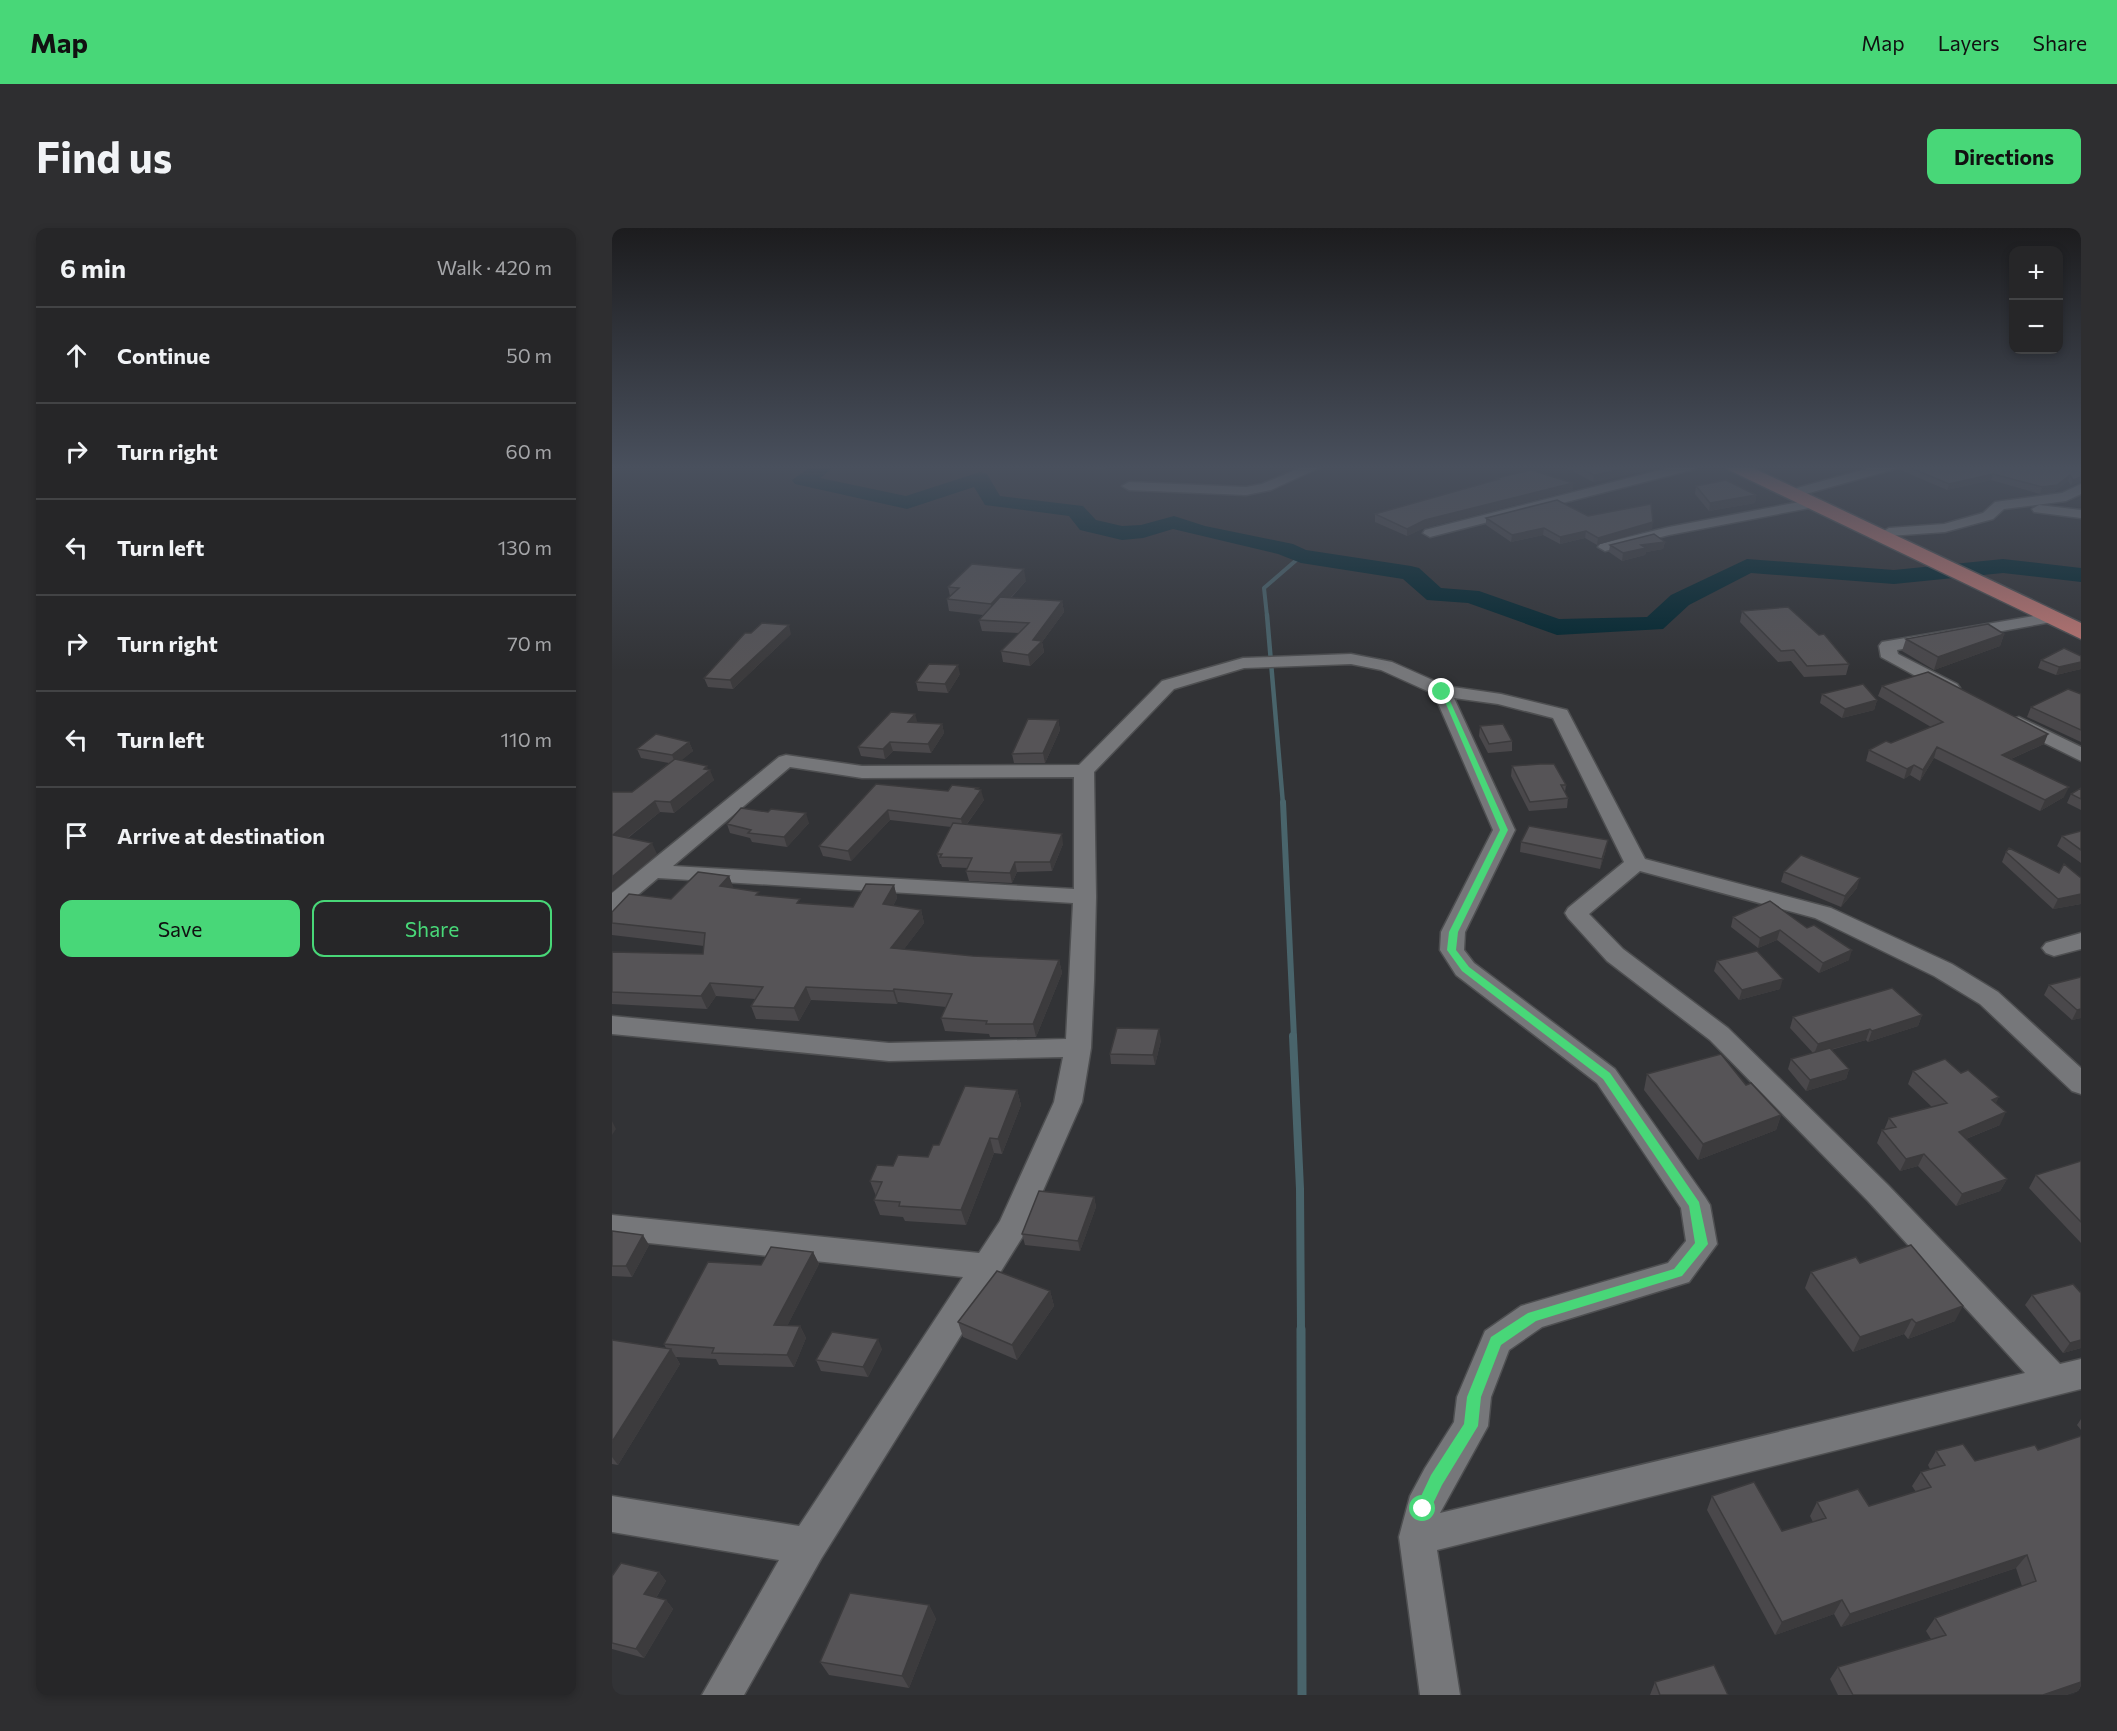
<!DOCTYPE html>
<html lang="en">
<head>
<meta charset="utf-8">
<style>
  body { margin:0; font-family:Commissioner,sans-serif; background:#2e2e30; color:#f1f3f6 }
  .controls { position:absolute; right:18px; top:18px; display:grid; overflow:hidden; border-radius:12px; box-shadow:0 3px 9px #0003 }
  .controls button { width:54px; height:54px; display:grid; place-items:center; padding:0; border:0; border-bottom:2px solid #424345; background:#262628; color:#f1f3f6; font:30px sans-serif }
  .stop { position:absolute; width:18px; height:18px; margin:-14px; border:4px solid #48d778; border-radius:50%; background:#fff }
  .stop.end { background:#48d778; border-color:#fff; box-shadow:0 2px 6px #0008 }
  .list { margin:0; padding:0; list-style:none }
  h2 { display:flex; justify-content:space-between; align-items:center; height:78px; margin:0; padding:0 24px; font-size:26px }
  h2 small { font-size:20px; font-weight:400; color:#a4a5a8 }
  .list li { display:grid; grid-template-columns:39px 1fr auto; gap:18px; align-items:center; box-sizing:border-box; height:96px; padding:0 24px; border-top:2px solid #424345 }
  .list b { display:block; font-size:22px; white-space:nowrap }
  .list em { font-size:20px; font-style:normal; color:#a4a5a8 }
  .actions { display:flex; gap:12px; padding:18px 24px }
  .actions a { flex:1; padding:14px 0; border:2px solid #48d778; border-radius:12px; text-align:center; font-size:21px; color:#48d778 }
  .actions .main { background:#48d778; color:#111 }
  .icon { flex:none; width:33px; height:33px; fill:none; stroke:currentColor; stroke-width:2; stroke-linecap:round; stroke-linejoin:round }
  .map { position:relative; flex:none; width:1469px; height:1467px; overflow:hidden; border-radius:12px }
  header { display:flex; align-items:center; gap:36px; box-sizing:border-box; height:84px; padding:0 30px; background:#48d778; color:#111 }
  header strong { font-size:28px }
  nav { display:flex; gap:33px; margin-inline-start:auto; font-size:21px }
  .intro { display:flex; align-items:center; justify-content:space-between; box-sizing:border-box; height:144px; padding:0 36px }
  h1 { margin:0; font-size:42px }
  .button { padding:15px 27px; border-radius:12px; background:#48d778; color:#111; font-size:21px; font-weight:700 }
  main { display:flex; gap:36px; padding:0 36px }
  aside { flex:1; background:#262628; border-radius:12px; box-shadow:0 3px 9px #0003 }
  .map>svg:first-child { display:block }
  .lines { fill:none; stroke-linecap:round; stroke-linejoin:round }
  .stream-far4 { stroke:#49646b; stroke-width:4 }
  .stream-far3 { stroke:#49646b; stroke-width:4.5 }
  .stream-far2 { stroke:#49646b; stroke-width:6 }
  .stream-far1 { stroke:#49646b; stroke-width:8 }
  .stream { stroke:#49646b; stroke-width:9 }
  .river { fill:#00262f; fill-rule:evenodd }
  .street-casing { stroke:#4e4f51; stroke-width:3 }
  .primary-casing { stroke:#4e4f51; stroke-width:3 }
  .street { fill:#76777a; fill-rule:evenodd }
  .primary { fill:#bf7672; fill-rule:evenodd }
  .wall { fill:#4a484b }
  .shaded-wall { fill:#3c3b3d }
  .building { fill:#565457; stroke:#3c3b3d; stroke-width:1.5 }
  .route { fill:#48d778 }
</style>
</head>
<body>
<header>
<strong>Map</strong>
<nav><a>Map</a><a>Layers</a><a>Share</a></nav>
</header>
<div class="intro"><h1>Find us</h1><a class="button">Directions</a></div>
<main>
<aside>
<h2>6 min<small>Walk · 420 m</small></h2>
<ul class="list">
<li><svg class="icon" aria-label="ahead" viewBox="0 0 24 24"><path d="M12 20V5M6 11l6-6 6 6"/></svg><div><b>Continue</b></div><em>50 m</em></li>
<li><svg class="icon" aria-label="right" viewBox="0 0 24 24"><path d="M7 20v-9h11M14 6l5 5-5 5"/></svg><div><b>Turn right</b></div><em>60 m</em></li>
<li><svg class="icon" aria-label="left" viewBox="0 0 24 24"><path d="M17 20v-9H6M10 6l-5 5 5 5"/></svg><div><b>Turn left</b></div><em>130 m</em></li>
<li><svg class="icon" aria-label="right" viewBox="0 0 24 24"><path d="M7 20v-9h11M14 6l5 5-5 5"/></svg><div><b>Turn right</b></div><em>70 m</em></li>
<li><svg class="icon" aria-label="left" viewBox="0 0 24 24"><path d="M17 20v-9H6M10 6l-5 5 5 5"/></svg><div><b>Turn left</b></div><em>110 m</em></li>
<li><svg class="icon" aria-label="arrive" viewBox="0 0 24 24"><path d="M6 21V4h12l-3 4 3 4H6"/></svg><div><b>Arrive at destination</b></div></li>
</ul>
<div class="actions"><a class="main">Save</a><a>Share</a></div>
</aside>
<div class="map">
<svg width="1469" height="1467" viewBox="0 0 1469 1467">
  <rect width="100%" height="100%" fill="#323336"/>
  <g class="lines">
    <!-- stream-far4 -->
    <path class="stream-far4" d="M655,388L652,360L689,328"/>
    <!-- stream-far3 -->
    <path class="stream-far3" d="M655,387L671,576"/>
    <!-- stream-far2 -->
    <path class="stream-far2" d="M671,574L682,810"/>
    <!-- stream-far1 -->
    <path class="stream-far1" d="M681,808L688,961L689,1102"/>
    <!-- stream -->
    <path class="stream" d="M689,1101L690,1467"/>
    <!-- river -->
    <path class="river" d="M200,238H223L208,250L294,268L368,244L375,246L388,268L471,278L484,292L510,298L529,297L562,288L593,298L681,316L694,322L799,338L807,340L829,360L867,363L947,391L1035,389L1059,367L1135,331L1282,342L1391,331L1469,340V354L1391,345L1282,356L1139,345L1077,377L1051,401L945,407L856,375L815,372L791,351L689,335L666,326L561,301L531,310L510,312L468,302L457,288L373,277L362,259L295,281L183,256L180,252Z"/>
    <defs>
      <path id="street" d="M693,238H711L659,262L634,267L517,262L510,258L517,254L634,259L650,256Z
        M1064,238H1085L1083,241L818,309L811,305L813,302Z
        M1265,238H1285L1283,241L1190,267L1183,263L1185,260Z
        M1469,256V266L1454,273L1392,281L1381,291L1333,304L1277,308L1270,304L1277,300L1332,296L1371,285L1383,274L1450,265Z
        M1203,271L1208,272V278L1057,307L993,323L986,319L988,316L1057,299Z
        M1427,277L1469,282V290L1422,284L1420,281Z
        M1439,385L1445,387L1447,390L1445,393L1285,422L1286,426L1345,456L1348,460L1345,464H1333L1269,429L1267,418L1270,414Z
        M739,426L780,434L834,458L889,466L955,482L1033,631L1219,680L1340,736L1386,764L1469,840V866L1460,863L1368,776L1322,748L1203,690L1028,643L977,686L1011,721L1116,800L1276,957L1448,1136L1469,1131V1161L825,1322L848,1467H808L787,1309L798,1268L813,1240L842,1194L845,1169L873,1103L909,1078L1056,1035L1074,1013L1069,980L985,855L844,747L828,722L829,704L881,602L822,466L769,442L739,436L632,440L562,461L482,544L484,669L482,753L479,820L470,874L411,1008L209,1331L132,1467H90L167,1332L0,1304V1268L187,1298L351,1049L0,1011V987L367,1025L388,993L442,874L451,829L277,833L0,806V788L277,815L454,811L461,675L46,650L8,682L0,684V665L167,529L174,527L250,538L467,537L550,453L631,430ZM842,470L886,476L941,490L1012,634L956,680L953,685L956,690L995,733L1098,812L1256,973L1413,1145L828,1285L876,1198L879,1169L897,1122L930,1099L1077,1054L1105,1016L1098,977L1093,969L1003,841L862,735L852,722L853,704L903,602ZM178,539L250,550L462,549V661L61,638Z
        M1407,489L1469,519V533L1400,499L1398,495L1400,491Z
        M1469,705V721L1442,728L1434,725L1430,720L1434,715Z"/>
      <path id="primary" d="M1114,238H1137L1469,395V411L1117,242Z"/>
    </defs>
    <!-- street casing -->
    <use href="#street" class="street-casing"/>
    <!-- primary casing -->
    <use href="#primary" class="primary-casing"/>
    <!-- street -->
    <use href="#street" class="street"/>
    <!-- primary -->
    <use href="#primary" class="primary"/>
  </g>
  <!-- wall -->
  <path class="wall" d="M472,238H495L492,241L472,240Z
    M951,238H1055L981,254Z
    M1285,238H1469L1459,258L1456,253L1442,264L1428,266L1379,252L1335,262L1286,241Z
    M885,250L961,262L812,300L795,308L763,294V286L885,252Z
    M1084,258L1144,267L1143,275L1097,283L1083,266Z
    M976,288L1040,301L985,317L973,310L948,316L931,307L899,314L874,297V290Z
    M1053,314L1051,321L1034,324L1033,327L1010,333L997,324L998,317Z
    M414,353L399,370L450,373L452,384L430,414L432,424L418,438L391,434L389,423L407,405L370,403L367,392L371,387L337,383L335,371L338,368L336,359Z
    M1130,383L1237,436L1234,447L1192,449L1179,433L1166,434L1128,394Z
    M179,406L121,461L96,459L92,450Z
    M1392,406L1388,418L1322,442L1290,423L1294,411Z
    M1469,428V441L1444,447L1426,440L1429,432Z
    M348,446L336,465L306,463L304,454Z
    M1270,458L1432,516L1399,531L1452,569L1428,583L1322,530L1308,553L1298,547L1292,551L1254,533L1257,522L1279,515L1319,499L1266,468Z
    M1210,466L1265,472L1262,482L1230,490L1208,475Z
    M1469,466V514L1415,489L1419,479Z
    M446,492L448,502L433,535H402L400,526Z
    M305,495L330,496L332,505L319,525L281,523L273,531L249,528L246,519Z
    M868,498L900,513V523L876,525L867,508Z
    M77,514L81,523L69,532L96,541L102,552L62,585L48,584L16,610L45,626L0,664L20,564L57,535L29,530L25,521Z
    M900,538L954,557L953,564L956,570L955,580L917,583L899,548Z
    M264,556L336,563L366,562L372,572L355,596L451,616L440,643L405,644L400,655L357,653L354,643L356,640L330,639L329,636H328L325,626L339,599L278,592L239,633L211,628L207,618Z
    M1469,560V582L1455,575L1459,566Z
    M197,595L175,619L140,614L138,610L118,605L115,596Z
    M1469,603V635L1445,618L1450,608Z
    M909,614L994,622L988,641L908,624Z
    M1394,624L1447,645L1469,650V676L1441,681L1390,634Z
    M1172,644L1245,660L1229,679L1169,654Z
    M117,648L121,660L149,668L190,676L241,679L282,657L285,670L281,678L309,682L312,695L292,721L361,728L447,732L450,745L424,809H378L377,806L333,803L329,790L334,779L286,774L285,776L199,772L187,793L144,791L139,778L143,771L104,768L95,781L0,776V724L91,726L92,718L0,707V684L59,671Z
    M1121,689L1195,700L1237,732L1207,745L1165,712L1146,720L1119,699Z
    M1105,733L1168,761L1127,772L1102,743Z
    M1469,749V790L1460,792L1432,767L1437,757Z
    M1310,787L1306,798L1256,814L1254,812L1219,822L1237,841L1234,851L1194,863L1176,841L1179,831L1201,825L1178,800L1181,789Z
    M549,812L543,837L499,836L498,826Z
    M1301,843L1384,875L1388,897L1354,911L1395,951L1388,963L1344,978L1306,938L1288,943L1265,915L1270,902H1272L1277,890L1320,879L1296,856Z
    M1035,846L1134,857L1169,887L1164,902L1086,932L1032,862Z
    M405,862L409,877L390,926L382,925L354,997L293,993L291,989L268,987L262,972L264,968L258,953L281,938L316,929L327,917Z
    M1469,933V1015L1417,960L1424,947Z
    M482,969L484,979L468,1023L413,1017L410,1006Z
    M0,1003L37,1017L20,1049L0,1048Z
    M201,1024L207,1036L175,1098H188L194,1110L182,1139L107,1137L104,1131L64,1129L68,1136L6,1237L0,1236V1112L54,1120L52,1116L149,1037Z
    M1199,1044L1343,1093L1296,1111L1292,1106L1241,1124L1193,1060Z
    M438,1063L442,1078L405,1132L351,1109L346,1094Z
    M1469,1065V1120L1451,1125L1413,1077L1420,1067Z
    M270,1121L256,1149L209,1143L204,1132Z
    M1469,1191V1202L1465,1197Z
    M1469,1208V1462L1454,1467H1226L1218,1451L1226,1439L1319,1411L1314,1403L1323,1390L1410,1358L1404,1340L1229,1399L1222,1386L1163,1407L1095,1282L1100,1268L1170,1303L1201,1294L1198,1288L1205,1274L1257,1278L1304,1264L1300,1258L1309,1244L1318,1241L1316,1237L1324,1223L1363,1233L1426,1222Z
    M47,1344L54,1353L44,1370L54,1372L61,1381L32,1430L0,1421V1348Z
    M317,1377L324,1391L297,1460L217,1447L208,1434Z
    M1043,1454L1116,1467H1038Z"/>
  <!-- shaded-wall -->
  <path class="shaded-wall" d="M1026,238H1055L981,254L982,247Z
    M1381,246L1379,252L1335,262L1337,256Z
    M1458,247L1456,253L1442,264L1428,266L1430,259Z
    M1469,249V254L1459,258L1461,252Z
    M961,255V262L812,300L795,308V301L813,292Z
    M1144,267L1143,275L1097,283L1098,275Z
    M1041,294L1040,301L985,317L986,310Z
    M932,300L931,307L899,314L900,307Z
    M974,303L973,310L948,316V309Z
    M1053,314L1051,321L1034,324L1033,327L1010,333L1011,325L1029,317Z
    M412,341L414,353L381,388L379,376Z
    M450,373L452,384L430,414L432,424L418,438L416,427L421,412Z
    M177,397L179,406L121,461L118,452Z
    M1392,406L1388,418L1322,442L1326,429Z
    M1469,434V441L1444,447L1447,439Z
    M346,437L348,446L336,465L333,456Z
    M1265,472L1262,482L1230,490L1233,481Z
    M303,486L306,496L296,494Z
    M446,492L448,502L433,535L431,525Z
    M330,496L332,505L319,525L316,516Z
    M1436,506L1432,516L1385,537L1390,527Z
    M77,514L81,523L64,537L60,527Z
    M278,514L281,523L273,531L271,521Z
    M1325,519L1322,530L1308,553L1311,542Z
    M1302,537L1298,547L1292,551L1295,541Z
    M95,538L96,543L98,542L102,552L62,585L58,574Z
    M1457,559L1452,569L1428,583L1433,572Z
    M366,560L367,565L369,562L372,572L351,601L349,591Z
    M43,573L48,584L6,617L1,607Z
    M276,582L278,592L239,633L236,623Z
    M194,585L197,595L175,619L172,609Z
    M450,606L451,616L440,643L438,634Z
    M996,612L994,622L988,641L990,631Z
    M40,615L45,626L0,664V649Z
    M403,634L405,644L400,655L398,645Z
    M117,648L122,661L108,658Z
    M1248,650L1245,660L1229,679L1233,668Z
    M282,657L285,670L275,689L271,676Z
    M1469,666V676L1441,681L1446,671Z
    M309,682L312,695L283,733L279,720Z
    M1168,702L1165,712L1146,720L1148,710Z
    M1240,722L1237,732L1207,745L1211,735Z
    M447,732L450,745L424,809L421,796Z
    M1171,751L1168,761L1127,772L1130,762Z
    M98,755L104,768L95,781L89,768Z
    M194,759L199,772L187,793L182,780Z
    M282,761L286,774L285,776L281,763Z
    M1469,781V790L1460,792L1465,782Z
    M1310,787L1306,798L1256,814L1260,803Z
    M547,801L549,812L543,837L541,827Z
    M1258,801L1254,812L1202,826L1206,816Z
    M1237,841L1234,851L1194,863L1198,852Z
    M405,862L409,877L390,926L386,911Z
    M1387,869L1381,881L1380,872Z
    M1394,884L1388,897L1341,916L1347,904Z
    M1169,887L1164,902L1086,932L1091,916Z
    M0,893L4,901L0,907Z
    M378,910L382,925L354,997L349,982Z
    M1312,926L1306,938L1288,943L1294,931Z
    M1395,951L1388,963L1344,978L1350,966Z
    M482,969L484,979L468,1023L466,1013Z
    M31,1007L37,1017L20,1049L14,1038Z
    M201,1024L207,1036L169,1110L162,1097Z
    M438,1063L442,1078L405,1132L400,1117Z
    M1351,1078L1343,1093L1296,1111L1304,1095Z
    M1300,1091L1292,1106L1241,1124L1248,1109Z
    M188,1098L194,1110L182,1139L175,1127Z
    M266,1111L270,1121L256,1149L251,1139Z
    M1469,1112V1120L1451,1125L1458,1115Z
    M59,1121L68,1136L6,1237L0,1229V1214Z
    M1415,1327L1404,1340L1229,1399L1238,1386Z
    M47,1344L54,1353L40,1376L32,1366Z
    M54,1372L61,1381L32,1430L24,1421Z
    M1230,1372L1222,1386L1163,1407L1170,1394Z
    M317,1377L324,1391L297,1460L290,1448Z
    M1469,1454V1462L1454,1467H1431Z"/>
  <!-- building -->
  <path class="building" d="M964,238H1026L982,247Z
    M1294,238H1469V249L1461,252L1458,247L1445,257L1430,259L1381,246L1337,256Z
    M919,242L961,255L813,292L795,301L763,286L887,251L885,250Z
    M1114,252L1144,267L1098,275L1084,258Z
    M945,272L976,288L1039,276L1041,294L986,310L974,303L948,309L932,300L900,307L874,290Z
    M1042,306L1053,314L1029,317L1034,320L1011,325L998,317Z
    M360,336L412,341L379,376L335,371L347,360L336,359Z
    M388,369L450,373L421,412L430,413L416,427L389,423L417,395L367,392Z
    M1176,379L1207,407L1212,406L1237,436L1195,438L1182,422L1169,423L1130,383Z
    M150,395L177,397L118,452L92,450L133,405H139Z
    M1376,396L1392,406L1326,429L1294,411Z
    M1452,420L1469,428V434L1447,439L1429,432Z
    M317,436L346,437L333,456L304,454Z
    M1316,444L1436,506L1390,527L1457,559L1433,572L1325,519L1311,542L1302,537L1295,541L1257,522L1274,513L1279,515L1331,494L1270,458Z
    M1251,456L1265,472L1233,481L1210,466Z
    M1456,461L1469,466V502L1419,479Z
    M279,484L303,486L296,494L330,496L316,516L278,514L271,521L246,519Z
    M416,491L446,492L431,525L400,526Z
    M891,496L900,513L877,516L868,498Z
    M44,506L77,514L60,527L25,521Z
    M63,531L95,538L92,541L98,542L58,574L43,573L1,607L40,615L0,649V564H20Z
    M928,536H942L954,557H949L956,570L918,574L900,538Z
    M264,556L336,563L340,557L366,560L364,561L369,562L349,591L276,582L236,623L207,618Z
    M1469,560V571L1459,566Z
    M129,580L156,584L159,581L194,585L172,609L136,605L139,602L115,596Z
    M341,595L450,606L438,634H403L398,645L354,643L360,630L328,629L330,626H325Z
    M917,598L996,612L990,631L909,614Z
    M1469,603V622L1450,608Z
    M1397,620L1447,645L1452,636L1469,650V666L1446,671L1394,624Z
    M1189,627L1248,650L1233,668L1172,644Z
    M86,644L117,648L108,658L147,664L144,667L188,671L185,675L241,679L254,656L282,657L271,676L309,682L279,720L361,728L447,732L421,796H374L375,793L329,790L340,766L282,761L281,763L194,759L182,780L139,778L151,759L98,755L89,768L0,764V724L91,726L93,705L0,695V684L17,666L59,671Z
    M1158,673L1195,700L1202,697L1240,722L1211,735L1168,702L1148,710L1121,689Z
    M1145,723L1171,751L1130,762L1105,733Z
    M1469,749V781L1465,782L1437,757Z
    M1280,760L1310,787L1260,803L1258,801L1206,816L1181,789Z
    M505,800L547,801L541,827L498,826Z
    M1218,820L1237,841L1198,852L1179,831Z
    M1109,826L1134,857L1139,855L1169,887L1091,916L1035,846Z
    M1333,831L1349,845L1356,842L1387,869L1380,872L1394,884L1347,904L1395,951L1350,966L1312,926L1294,931L1270,902L1284,899L1277,890L1335,875L1301,843Z
    M353,858L405,862L386,911L378,910L349,982L287,978L288,974L262,972L270,954L258,953L265,937L281,938L286,927L316,929L321,917H327Z
    M1469,933V994L1424,947Z
    M427,963L482,969L466,1013L410,1006Z
    M0,1003L31,1007L14,1038H0Z
    M1299,1017L1351,1078L1304,1095L1300,1091L1248,1109L1199,1044L1244,1029L1248,1035Z
    M159,1019L201,1024L162,1097L188,1098L175,1127L100,1125L102,1120L52,1116L96,1034L149,1037Z
    M385,1043L438,1063L400,1117L346,1094Z
    M1461,1056L1469,1065V1112L1458,1115L1420,1067Z
    M220,1104L266,1111L251,1139L204,1132Z
    M0,1112L59,1121L0,1214Z
    M1469,1208V1454L1431,1467H1241L1226,1439L1334,1407L1323,1390L1424,1353L1415,1327L1238,1386L1230,1372L1170,1394L1100,1268L1142,1254L1170,1303L1214,1290L1205,1274L1246,1261L1257,1278L1319,1259L1309,1244L1333,1237L1324,1223L1351,1216L1363,1233L1423,1217L1426,1222Z
    M9,1335L47,1344L32,1366L54,1372L24,1421L0,1415V1348Z
    M238,1365L317,1377L290,1448L208,1434Z
    M1102,1437L1116,1467H1048L1043,1454Z"/>
  <!-- sky -->
  <linearGradient id="sky" x2="0" y2="1"><stop stop-color="#1c1c1e"/><stop offset="0.54" stop-color="#49505d"/><stop offset="1" stop-color="#49505d" stop-opacity="0"/></linearGradient>
  <rect width="1469" height="443" fill="url(#sky)"/>
  <!-- route -->
  <path class="route" d="M828,462L834,464L896,602L846,704L844,722L857,739L998,845L1087,974L1096,1016L1070,1048L924,1093L889,1117L869,1169L866,1198L830,1257L816,1286L811,1288L805,1286L803,1281L819,1247L852,1196L855,1169L879,1109L916,1085L1062,1041L1083,1015L1077,978L991,851L850,743L835,722L837,704L888,602Z"/>
</svg>
<div class="controls">
<button>+</button>
<button>−</button>
</div>
<div class="stop" style="left:811px;top:1281px"></div>
<div class="stop end" style="left:830px;top:464px"></div>
</div>
</main>
</body>
</html>
